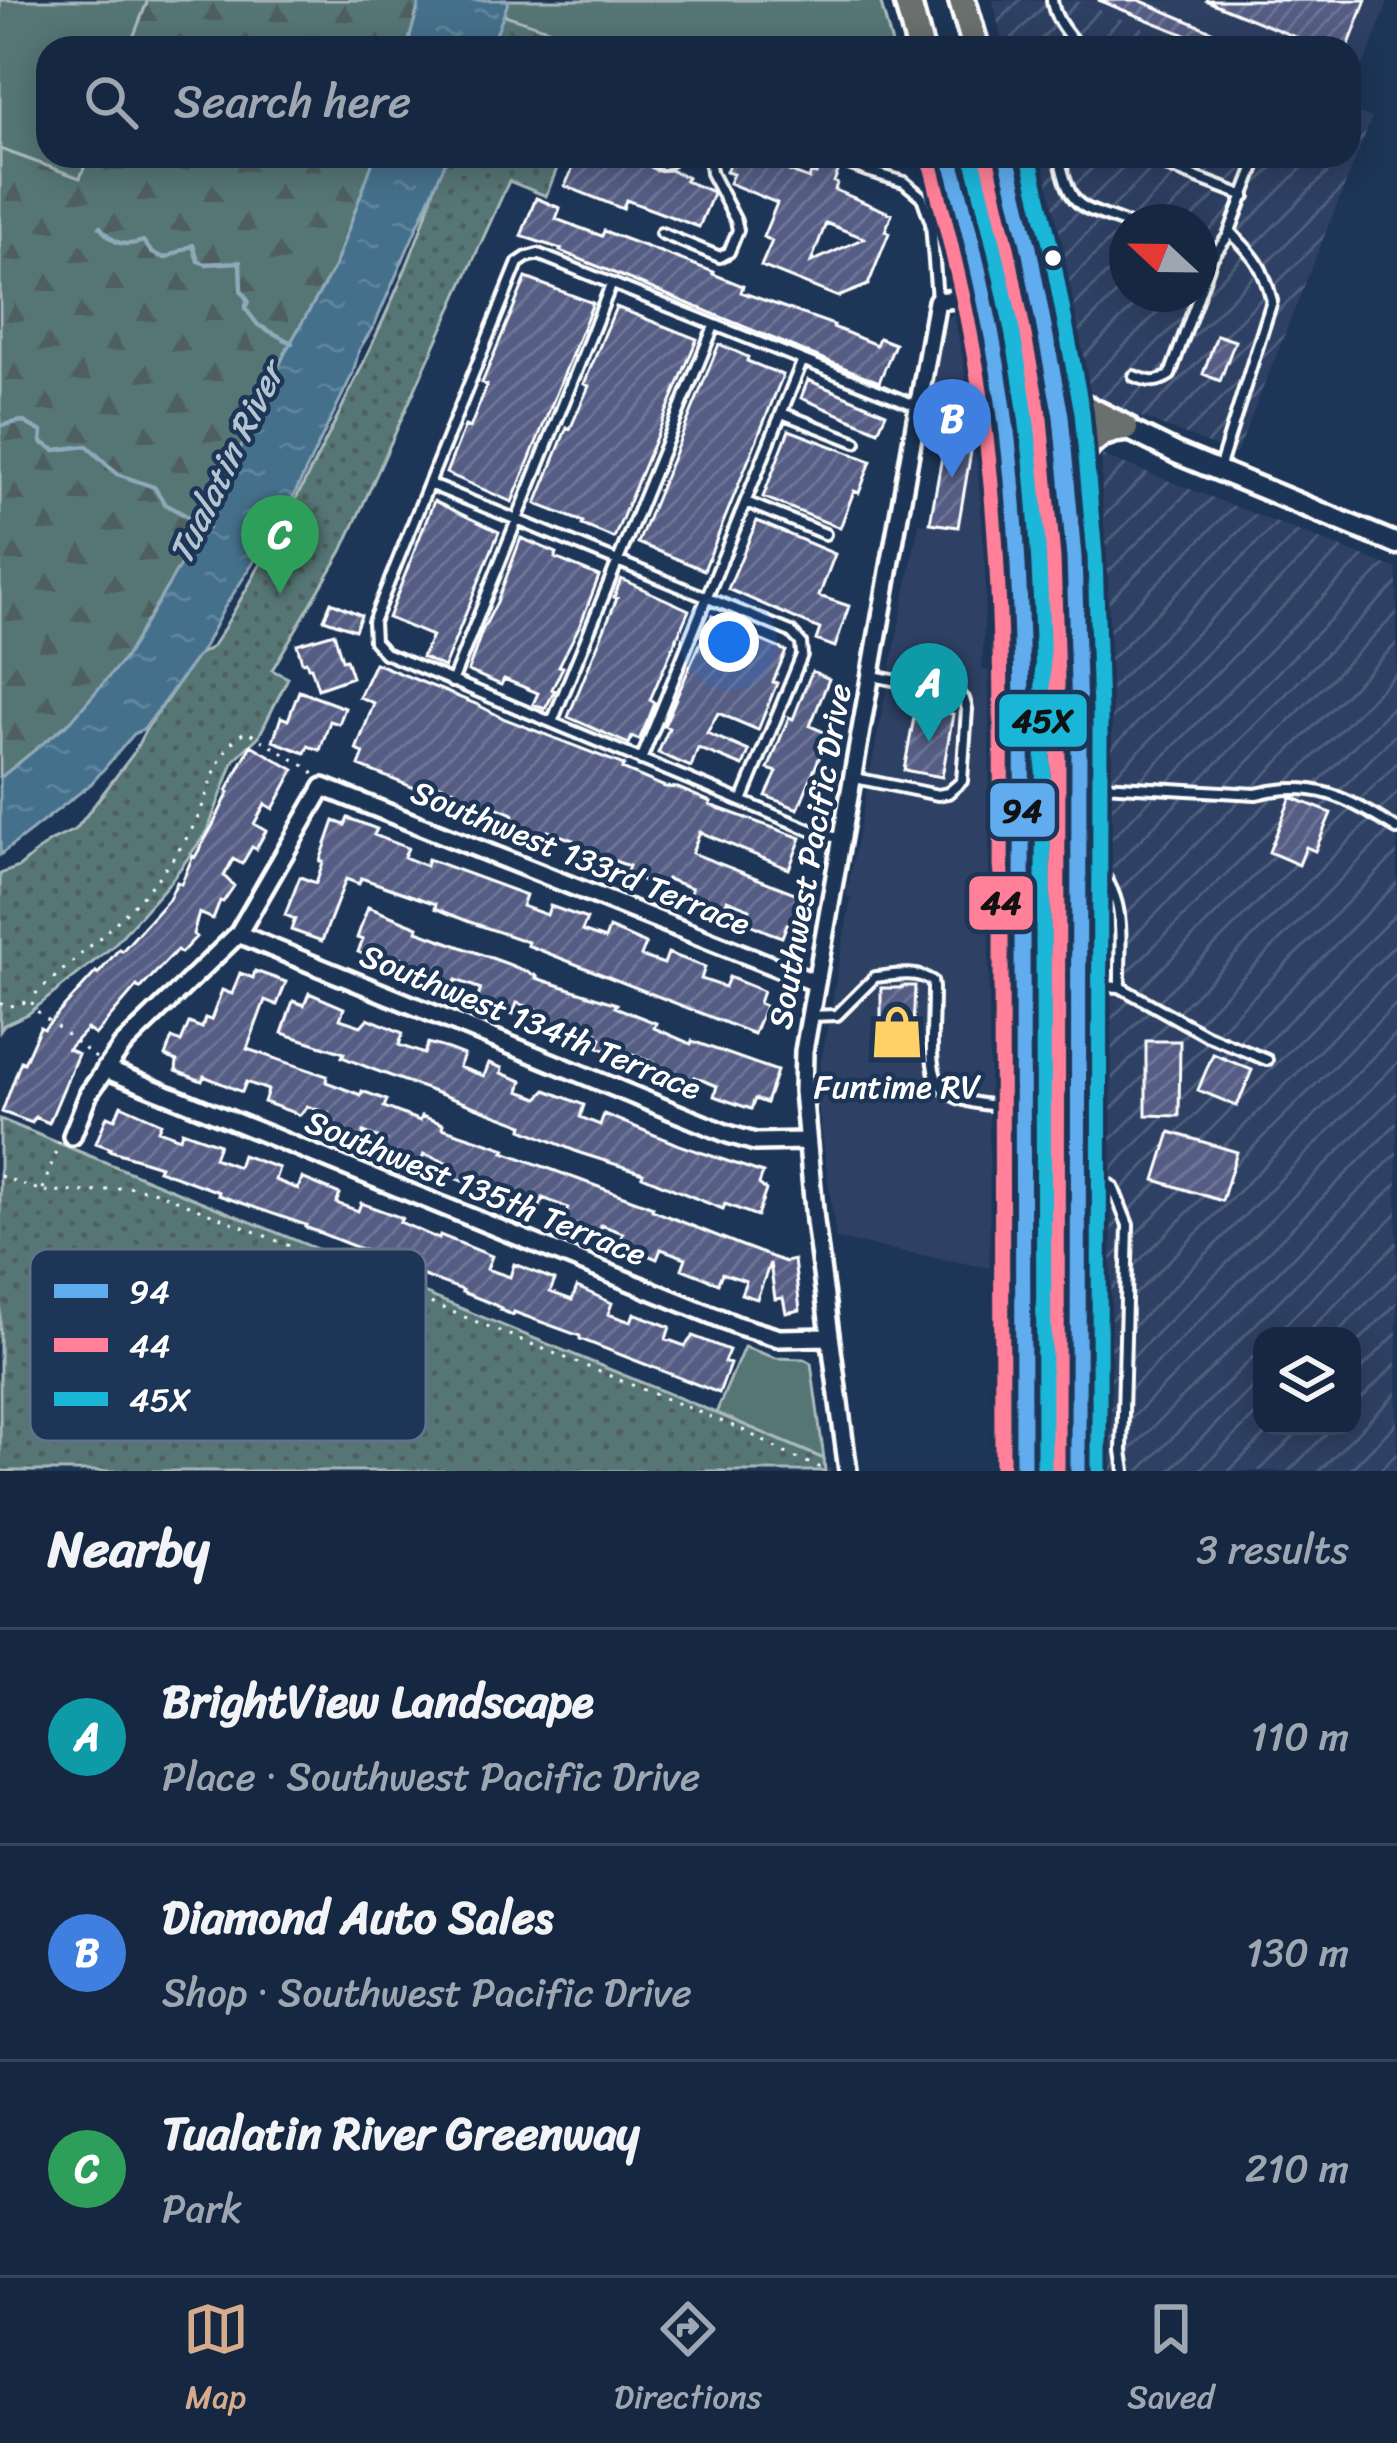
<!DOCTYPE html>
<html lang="en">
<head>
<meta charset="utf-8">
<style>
  body { margin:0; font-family:Sriracha,sans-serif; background:#23344c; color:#f1f3f6 }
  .controls { position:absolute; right:36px; bottom:36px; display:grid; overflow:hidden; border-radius:24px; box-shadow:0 6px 30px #0003 }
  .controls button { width:108px; height:108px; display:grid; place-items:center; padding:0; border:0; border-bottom:3px solid #35445a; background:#162841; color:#f1f3f6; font:60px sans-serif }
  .compass { position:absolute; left:1109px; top:204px; width:108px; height:108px; border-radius:50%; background:#162841; box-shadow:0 6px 30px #0003; rotate:292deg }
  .you { position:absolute; left:729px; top:642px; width:42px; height:42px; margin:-30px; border:9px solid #fff; border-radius:50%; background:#1a73e8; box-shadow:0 0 0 18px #1a73e833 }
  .badge { display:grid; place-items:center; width:78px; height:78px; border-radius:50%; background:#d6ab8b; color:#fff; font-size:39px; font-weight:700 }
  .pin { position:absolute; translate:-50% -99px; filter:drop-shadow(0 3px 6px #0008) }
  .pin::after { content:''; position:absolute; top:63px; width:42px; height:36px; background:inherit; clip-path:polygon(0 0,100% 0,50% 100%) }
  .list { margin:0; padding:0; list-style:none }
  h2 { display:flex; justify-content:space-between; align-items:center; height:156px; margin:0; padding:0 48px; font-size:51px }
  h2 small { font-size:39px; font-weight:400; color:#9ea6b1 }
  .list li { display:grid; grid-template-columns:78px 1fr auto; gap:36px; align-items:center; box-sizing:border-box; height:216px; padding:0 48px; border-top:3px solid #35445a }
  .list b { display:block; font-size:45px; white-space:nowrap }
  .list p { margin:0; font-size:39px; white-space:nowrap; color:#9ea6b1 }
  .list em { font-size:39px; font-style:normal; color:#9ea6b1 }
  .icon { flex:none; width:66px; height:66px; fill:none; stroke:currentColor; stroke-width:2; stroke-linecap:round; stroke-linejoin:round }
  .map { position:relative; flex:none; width:1397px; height:1471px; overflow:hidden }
  .search { position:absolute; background:#162841; box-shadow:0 6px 30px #0003; left:36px; right:36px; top:36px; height:132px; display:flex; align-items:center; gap:30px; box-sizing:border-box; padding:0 42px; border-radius:36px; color:#9ea6b1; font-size:45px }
  .sheet { height:804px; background:#162841 }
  nav { display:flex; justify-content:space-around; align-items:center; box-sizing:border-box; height:168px; border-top:3px solid #35445a; background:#162841; font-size:33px; color:#9ea6b1 }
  nav a { display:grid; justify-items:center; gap:6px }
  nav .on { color:#d6ab8b }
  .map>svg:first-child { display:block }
  .built { fill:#2e4164 }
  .industrial { fill:url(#industrial-furrows); fill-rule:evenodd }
  .green { fill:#567574; stroke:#aababa; stroke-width:3 }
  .forest { fill:url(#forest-firs); stroke:#aababa; stroke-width:3 }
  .park { fill:url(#park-dots); stroke:#aababa; stroke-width:3 }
  .water { fill:url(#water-ripples); stroke:#8fa9b9; stroke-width:3 }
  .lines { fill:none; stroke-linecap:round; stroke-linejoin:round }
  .stream { stroke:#8fa9b9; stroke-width:4.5 }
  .building { fill:url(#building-hatch); stroke:#fff; stroke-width:3; fill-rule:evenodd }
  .service-casing { stroke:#fff; stroke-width:16 }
  .minor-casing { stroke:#fff; stroke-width:24 }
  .tertiary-casing { stroke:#fff; stroke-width:27 }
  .trunk-casing { stroke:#fff; stroke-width:33 }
  .path { stroke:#fff; stroke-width:3; stroke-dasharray:3 9; stroke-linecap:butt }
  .service { stroke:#1d3557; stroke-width:8 }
  .minor { stroke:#1d3557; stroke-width:15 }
  .tertiary { stroke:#1d3557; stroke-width:18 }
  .trunk { stroke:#6b706d; stroke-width:24 }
  .bus-1-casing { stroke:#1d3557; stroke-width:24 }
  .bus-2-casing { stroke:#1d3557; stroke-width:24 }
  .bus-3-casing { stroke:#1d3557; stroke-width:24 }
  .bus-1 { stroke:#60acee; stroke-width:15 }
  .bus-2 { stroke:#ff8098; stroke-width:15 }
  .bus-3 { stroke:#1ab6d8; stroke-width:15 }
  .bus-dot { fill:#fff; stroke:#1d3557; stroke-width:4.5 }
  .labels { text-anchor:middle; stroke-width:9; stroke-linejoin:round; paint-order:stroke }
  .street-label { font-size:33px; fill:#fff; stroke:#1d3557 }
  .poi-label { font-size:33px; fill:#fff; stroke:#1d3557 }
  .water-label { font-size:36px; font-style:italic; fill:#b4c5d1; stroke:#1d3557 }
  .key { fill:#1d3557; stroke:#617289; stroke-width:3 }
  .key-label { font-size:33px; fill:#fff }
  .line-badge { stroke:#1d3557; stroke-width:4.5 }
  .pale-badge-label { font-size:33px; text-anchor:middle; font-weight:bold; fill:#111 }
</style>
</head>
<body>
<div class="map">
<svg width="1397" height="1471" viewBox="0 0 1397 1471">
  <defs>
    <pattern id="industrial-furrows" width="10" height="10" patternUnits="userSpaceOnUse" patternTransform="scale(3)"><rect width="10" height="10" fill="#2e4164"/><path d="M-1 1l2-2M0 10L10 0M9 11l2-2" fill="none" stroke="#4d5e7b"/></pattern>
    <pattern id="forest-firs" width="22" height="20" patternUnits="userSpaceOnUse" patternTransform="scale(3)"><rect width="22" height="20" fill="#567574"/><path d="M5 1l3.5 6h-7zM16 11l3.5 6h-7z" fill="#505e5e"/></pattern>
    <pattern id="park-dots" width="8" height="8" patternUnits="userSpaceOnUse" patternTransform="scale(3)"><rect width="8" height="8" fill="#567574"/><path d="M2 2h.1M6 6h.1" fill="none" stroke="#505e5e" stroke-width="1.8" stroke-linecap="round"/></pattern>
    <pattern id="water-ripples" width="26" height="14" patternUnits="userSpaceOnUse" patternTransform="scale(3)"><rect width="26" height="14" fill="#446f8b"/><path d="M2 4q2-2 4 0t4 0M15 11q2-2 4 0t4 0" fill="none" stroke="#60859c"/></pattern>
    <pattern id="building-hatch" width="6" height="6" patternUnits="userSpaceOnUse" patternTransform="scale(3)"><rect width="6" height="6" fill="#545d84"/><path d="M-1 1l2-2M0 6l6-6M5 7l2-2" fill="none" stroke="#6e7596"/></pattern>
  </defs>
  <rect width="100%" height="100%" fill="#1d3557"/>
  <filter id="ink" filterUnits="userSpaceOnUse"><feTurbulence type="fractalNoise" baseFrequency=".00833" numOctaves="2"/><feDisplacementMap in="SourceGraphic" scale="24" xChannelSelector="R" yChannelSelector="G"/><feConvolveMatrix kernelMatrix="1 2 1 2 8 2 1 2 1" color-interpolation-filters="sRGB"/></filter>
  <g filter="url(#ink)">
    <!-- built -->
    <path class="built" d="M1075,0H1389L1366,60L1349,84V48H1194Z
      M957,312L969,316L977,332L991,395L1005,540L988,538L982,670L995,671V1269L836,1239L816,1089L851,898L846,896L919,523L928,524L949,412L929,407L941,336L948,318Z"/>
    <!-- industrial -->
    <path class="industrial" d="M993,0H1075L1194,48H1003Z
      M1349,110L1372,118L1236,455L1075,391L1026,156H1349ZM1127,222H1199V294H1127Z
      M1102,455L1397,569V1471H1111L1100,848ZM1262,1336H1352V1426H1262Z"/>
    <!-- green -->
    <path class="green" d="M0,0H148L129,48H48V156H89L81,179L0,149Z
      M502,0H880L893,48H604L498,13Z
      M744,1347L776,1358L804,1359L811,1363L824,1459L716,1413Z"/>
    <!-- forest -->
    <path class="forest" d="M148,0H420L407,48H129Z
      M0,149L80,178L89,156H375L335,266L287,349L206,522L124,659L71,721L0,778Z"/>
    <!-- park -->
    <path class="park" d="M480,7L603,47L469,48Z
      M443,156H562L546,196L509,181L342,551L272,670L288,678L259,736L234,760L207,832L171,881L112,947L28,1014L4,1025L0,1031V874L19,867L49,842L76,829L133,754L145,731L198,655L212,647L223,630C273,545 318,459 360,370C393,300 425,231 443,156Z
      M0,1119L716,1413L824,1459L825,1471H0Z"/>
    <!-- water -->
    <path class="water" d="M420,0H509L491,48H407Z
      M375,156H448L375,324L359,350L353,373L285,514L224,608L204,647L145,728L134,734L91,784L0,855V778L71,721L124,659L206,522L287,349L335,266Z"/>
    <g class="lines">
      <!-- stream -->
      <path class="stream" d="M100,227C113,243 123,248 143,241L152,253L165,258L193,245L198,261L206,264L240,262L241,290L248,301L245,308L258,325L292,343
        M3,425L22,421L42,432L41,442L55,450L87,446L117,474L154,487L165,504L208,528"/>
    </g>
    <!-- building -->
    <path class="building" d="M1098,0H1139L1251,48H1218Z
      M1205,0H1366L1348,47L1339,44L1337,48H1322Z
      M578,156H634L657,171L670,170L687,177L685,181L711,191L713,194L699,227L626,200L623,209L565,186Z
      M740,156H751L809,179L811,172L816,174L821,161L839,169L834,182L837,183L835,190L892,214L885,231L889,233L868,285L838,297L761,266L772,241L763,237L777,203L729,183L733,174L726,172L731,159L738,162ZM826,223L864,238L811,262Z
      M536,198L560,208L556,219L602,236L604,231L714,272L713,274L743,286L741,292L834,325L833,327L876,345L879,338L895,344L879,382L592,264L560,251L561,249L521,236Z
      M526,278L593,303L512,502L446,473L465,426L470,428L487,385L482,383Z
      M616,307L697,339L614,538L582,525L583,522L536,504L567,427L570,429L589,386L584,384Z
      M1217,335L1235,341L1220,381L1203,374Z
      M719,344L748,357L747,361L783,375L704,570L638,543Z
      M808,380L886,413L878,431L801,398Z
      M947,429L974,434L958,527L930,523Z
      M789,430L871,461L859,493L854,491L840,528L763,497Z
      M434,501L499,532L444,667L422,657L432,636L388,618Z
      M757,521L835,554L819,596L849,606L835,647L816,640L820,629L728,589Z
      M521,538L557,553L555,558L599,576L581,623L559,666L563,667L552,689L555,690L545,709L533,704L538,693L504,679L501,685L468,671L482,631L497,602Z
      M621,579L689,610L650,700L655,703L649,718L639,740L632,737L629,744L568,717L617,598L614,597Z
      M331,602L361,615L355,630L324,619Z
      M712,616L750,631L748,635L786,651L773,682L777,683L758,730L718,713L707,733L749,751L743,766L698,748L691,767L658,753L669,728L664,726Z
      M334,633L342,660L346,659L352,677L318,689L311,667H308L306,661L302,662L297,644Z
      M375,663L476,704L505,719L624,765L622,769L665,787L678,788L711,802L710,805L801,838L789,869L700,832L692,853L805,897L794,926L787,924L782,937L768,932L745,922L750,909L727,900L723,912L704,905L688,899L692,888L667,879L663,889L626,874L629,866L606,858L604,864L569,851L573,840L548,831L544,840L509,826L513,814L491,805L487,816L449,802L454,790L431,782L427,793L359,766L364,753L356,750L374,703L359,697Z
      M812,671L829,679L810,726L829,734L798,809L766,796L777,772L768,769L789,717L793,719Z
      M299,691L345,708L339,724L330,721L320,750L308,746L305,753L273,741L281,717L288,720Z
      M916,707L953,714L942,777L904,770Z
      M251,745L294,770L273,809L265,804L254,824L266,831L256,849L252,847L242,864L233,859L224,876L234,886L223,902L220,901L213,919L199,913L193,934L196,937L181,953L177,950L140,989L137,986L95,1035L87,1029L68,1049L78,1054L49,1123L35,1117L32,1123L2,1112L21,1061L24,1063L40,1027L44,1029L96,972L98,974L119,949L122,951L169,899L177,882L181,884L193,856L195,857L213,825L229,792L227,791Z
      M1291,797L1331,813L1315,851L1306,847L1299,865L1269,852Z
      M348,818L377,829L374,835L408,848L404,857L426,866L428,859L526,895L522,906L547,915L550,906L587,919L582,931L605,939L609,928L623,934L646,944L641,956L664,964L668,953L705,967L701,979L725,987L729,977L763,991L759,1003L765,1006L754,1034L527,945L528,942L467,921L435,908L436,904L361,878L359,884L346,879L322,941L291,930L295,919L285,915L300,877L316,883L323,862L320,861L334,821L345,825Z
      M368,907L418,927L417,931L508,964L537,976L536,978L617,1004L615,1007L656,1023L654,1028L691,1044L692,1041L777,1071L766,1103L755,1099L751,1109L731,1102L714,1096L717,1086L695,1077L689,1088L653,1073L657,1064L633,1055L631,1061L598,1047L601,1038L596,1036L597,1033L577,1026L573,1038L537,1023L541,1012L538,1010L517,1003L513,1014L477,1000L481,989L456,980L452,989L417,976L422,966L399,957L395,967L358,952L363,940L357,938Z
      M255,971L286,982L277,1005L265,1000L247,1049L327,1076L326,1082L361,1095L362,1091L387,1100L384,1107L420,1121L422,1116L443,1124L442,1128L506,1149L504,1152L653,1207L652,1210L740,1245L785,1262L794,1260L800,1310L786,1313L783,1298L775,1299L770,1263L757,1299L741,1294L746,1281L722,1273L718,1283L682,1269L686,1258L661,1249L657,1259L623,1245L624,1242L620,1240L623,1233L601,1225L598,1235L564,1220L568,1208L543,1198L539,1210L517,1202L516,1206L491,1192L444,1174L448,1163L424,1154L421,1163L399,1156L398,1158L382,1152L386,1141L364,1132L361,1140L325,1125L329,1114L307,1106L300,1115L264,1102L268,1090L246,1082L242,1092L204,1076L202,1081L176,1071L177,1061L165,1056L172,1038L181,1042L189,1023L202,1028L205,1018L211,1020L222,990L232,994L240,973L253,978Z
      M902,986H915L912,1052L881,1053V988H902Z
      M309,993L344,1008L340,1019L361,1026L368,1018L403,1033L399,1045L424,1054L428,1043L448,1049L464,1055L459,1067L484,1076L489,1063L502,1068L501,1073L522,1081L519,1091L538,1098L546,1090L584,1105L580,1117L600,1125L604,1114L679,1145L763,1173L759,1184L766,1190L757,1216L725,1204L723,1209L700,1200L642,1176L643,1173L580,1153L522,1129L524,1125L372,1069L342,1057L344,1053L282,1033L293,1001L304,1005Z
      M1146,1041H1180L1179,1116L1146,1115Z
      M1213,1054L1252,1070L1237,1106L1198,1090Z
      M121,1105L161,1123L158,1130L180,1138L182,1131L219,1144L214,1158L238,1167L242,1155L253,1159L279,1168L275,1180L298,1189L302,1178L340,1194L336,1203L358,1211L361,1203L402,1218L400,1222L439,1239L440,1235L492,1256L487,1269L510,1277L514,1264L555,1280L550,1292L572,1300L577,1287L612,1303L608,1314L631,1322L634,1313L670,1327L666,1339L685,1346L693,1336L729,1350L724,1362L730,1364L719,1393L580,1339V1336L514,1312L513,1315L500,1310L501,1308L488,1302L462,1292L463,1290L393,1265L394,1263L366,1251L305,1227L306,1225L218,1195L219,1192L158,1170L160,1166L109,1150L110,1148L96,1143L107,1116L115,1119Z
      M1170,1132L1237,1152L1222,1201L1155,1180Z"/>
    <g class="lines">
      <defs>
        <path id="service" d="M1052,0C1054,19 1067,33 1079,48
          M650,156L661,164L669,162L671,156
          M828,156L867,171L904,182L922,197L931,223L937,300
          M1059,156C1071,211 1078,205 1127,224
          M1140,156L1245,196
          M661,233L720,257L729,252L738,230L736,221L711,173L710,164L713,156
          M1199,253L1212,258
          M1134,376C1149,382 1157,384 1170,375L1212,258L1228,236L1259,156
          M919,412C947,416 972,422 998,409
          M782,413L856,442
          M1219,469L1272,301C1263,266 1255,256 1230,232
          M429,484L791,632L801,643L802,655L742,801
          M746,502L825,534
          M452,682L611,285
          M552,722L714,326
          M641,760L802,362
          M855,778L938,795L948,793L962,781L967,709L964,699L956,693L873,676
          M1085,784L1256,794C1316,779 1346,798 1397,829
          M842,839L818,833L385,653L374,641L373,622L518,263L527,257L538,254L917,406
          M1086,856C1130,893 1119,935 1120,987
          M1084,985L1120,987L1206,1035L1267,1060
          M811,1016L837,1015L875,977C895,975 914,970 932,981L933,988C933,1077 915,1104 1021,1107
          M1083,1168L1113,1187L1128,1225L1122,1451L1125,1471"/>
        <path id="minor" d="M238,934L728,1134L755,1142L806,1141
          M105,1069L739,1326L779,1338L829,1337
          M72,1136L89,1093L122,1046L238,934L323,787L816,983
          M848,1471L815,1221L803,1091L804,1051L937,301L984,296"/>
        <path id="tertiary" d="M1125,428L1176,453L1397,544"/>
        <path id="trunk" d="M907,0L920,48
          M962,0L976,48
          M950,156C974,247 996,339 1007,432C1027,592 1022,754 1022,915C1023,1100 1023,1286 1023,1471
          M1007,156L1029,248L1061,416L1074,557L1079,713L1078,1471
          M1056,379L1073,402L1125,428
          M1071,483C1079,452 1091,430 1125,428
          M1022,847L1077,848"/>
      </defs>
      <!-- service casing -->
      <use href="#service" class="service-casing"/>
      <!-- minor casing -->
      <use href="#minor" class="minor-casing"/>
      <!-- tertiary casing -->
      <use href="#tertiary" class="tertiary-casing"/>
      <!-- trunk casing -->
      <use href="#trunk" class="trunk-casing"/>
      <!-- path -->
      <path class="path" d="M0,1003L7,1007L30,1001
        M96,1058L32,1007L33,996C88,948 157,893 193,827C211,795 212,752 246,731L310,769L316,778
        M0,1176L42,1191L93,1192L127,1187L157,1192L743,1430L791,1456L829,1471
        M43,1189L59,1142"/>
      <!-- service -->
      <use href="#service" class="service"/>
      <!-- minor -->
      <use href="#minor" class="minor"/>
      <!-- tertiary -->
      <use href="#tertiary" class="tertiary"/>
      <!-- trunk -->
      <use href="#trunk" class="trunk"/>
      <defs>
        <path id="bus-1" d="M950,156C974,247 996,339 1007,432C1026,593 1022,754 1022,915C1022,1100 1023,1286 1023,1471
          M1007,156L1029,248L1061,416L1074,557L1079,713L1078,1471"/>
        <path id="bus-2" d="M930,161C953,252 976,343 986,437C1005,596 1001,757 1001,917C1001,1102 1002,1286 1002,1471
          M987,161L1008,252L1040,419L1053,558L1058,713L1057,1471"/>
        <path id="bus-3" d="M972,156C995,247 1017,339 1028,433C1047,593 1043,754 1043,915C1043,1100 1044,1286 1044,1471
          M1029,156L1050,244L1082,412L1095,556L1100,713L1099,1471"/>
      </defs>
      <!-- bus-1 casing -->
      <use href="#bus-1" class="bus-1-casing"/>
      <!-- bus-2 casing -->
      <use href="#bus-2" class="bus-2-casing"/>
      <!-- bus-3 casing -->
      <use href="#bus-3" class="bus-3-casing"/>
      <!-- bus-1 -->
      <use href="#bus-1" class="bus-1"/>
      <!-- bus-2 -->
      <use href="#bus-2" class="bus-2"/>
      <!-- bus-3 -->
      <use href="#bus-3" class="bus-3"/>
    </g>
  </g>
  <!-- icons -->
  <defs>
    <symbol id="shop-bare" viewBox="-9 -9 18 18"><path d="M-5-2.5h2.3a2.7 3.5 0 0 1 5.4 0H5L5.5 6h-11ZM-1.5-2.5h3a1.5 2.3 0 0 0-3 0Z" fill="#ffd166" stroke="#1d3557" stroke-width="2.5" paint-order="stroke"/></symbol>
  </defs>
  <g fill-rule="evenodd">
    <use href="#shop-bare" x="859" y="994" width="76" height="76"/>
  </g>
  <!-- markers -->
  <circle class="bus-dot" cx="1053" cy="258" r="10"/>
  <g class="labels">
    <!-- street labels -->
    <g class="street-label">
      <text transform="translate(809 856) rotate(-80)" y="12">Southwest Pacific Drive</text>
      <text transform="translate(581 857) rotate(22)" y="12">Southwest 133rd Terrace</text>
      <text transform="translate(531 1021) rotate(22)" y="12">Southwest 134th Terrace</text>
      <text transform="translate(476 1187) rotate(22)" y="12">Southwest 135th Terrace</text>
    </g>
    <!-- poi labels -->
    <g class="poi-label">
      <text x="897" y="1098">Funtime RV</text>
    </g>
    <!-- water labels -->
    <g class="water-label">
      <text transform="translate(225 463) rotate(-64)" y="13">Tualatin River</text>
    </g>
  </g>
  <!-- legend -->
  <rect x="30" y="1249" width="396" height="192" rx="18" class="key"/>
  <rect x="54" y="1284" width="54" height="14" fill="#60acee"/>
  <rect x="54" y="1338" width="54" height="14" fill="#ff8098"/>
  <rect x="54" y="1392" width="54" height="14" fill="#1ab6d8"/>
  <g class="key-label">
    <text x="129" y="1303">94</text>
    <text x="129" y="1357">44</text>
    <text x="129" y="1411">45X</text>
  </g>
  <g class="line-badge">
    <rect x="997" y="692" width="92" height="57" rx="12" fill="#1ab6d8"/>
    <rect x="988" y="781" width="69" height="58" rx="12" fill="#60acee"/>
    <rect x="967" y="874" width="68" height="58" rx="12" fill="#ff8098"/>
  </g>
  <g class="pale-badge-label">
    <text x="1043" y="732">45X</text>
    <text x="1022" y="822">94</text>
    <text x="1001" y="914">44</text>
  </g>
</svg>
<div class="controls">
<button><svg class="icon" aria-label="layers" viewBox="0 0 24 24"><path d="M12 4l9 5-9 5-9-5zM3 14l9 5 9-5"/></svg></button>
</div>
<svg class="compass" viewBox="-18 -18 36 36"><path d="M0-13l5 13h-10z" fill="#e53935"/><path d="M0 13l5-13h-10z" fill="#9ea6b1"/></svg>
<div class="you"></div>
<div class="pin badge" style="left:929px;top:742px;background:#0f9aa8">A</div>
<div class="pin badge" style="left:952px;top:478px;background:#3f7fe0">B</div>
<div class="pin badge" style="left:280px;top:594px;background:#2e9e5b">C</div>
<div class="search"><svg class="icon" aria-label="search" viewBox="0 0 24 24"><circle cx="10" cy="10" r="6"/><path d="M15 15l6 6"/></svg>Search here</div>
</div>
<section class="sheet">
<h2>Nearby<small>3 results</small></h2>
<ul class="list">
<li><span class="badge" style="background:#0f9aa8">A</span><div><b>BrightView Landscape</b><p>Place · Southwest Pacific Drive</p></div><em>110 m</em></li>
<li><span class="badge" style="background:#3f7fe0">B</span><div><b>Diamond Auto Sales</b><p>Shop · Southwest Pacific Drive</p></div><em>130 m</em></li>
<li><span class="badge" style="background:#2e9e5b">C</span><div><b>Tualatin River Greenway</b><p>Park</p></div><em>210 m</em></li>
</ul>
</section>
<nav>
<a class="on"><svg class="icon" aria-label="map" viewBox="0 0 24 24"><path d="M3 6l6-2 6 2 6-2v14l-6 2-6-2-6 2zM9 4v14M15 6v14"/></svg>Map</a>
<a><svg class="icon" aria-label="directions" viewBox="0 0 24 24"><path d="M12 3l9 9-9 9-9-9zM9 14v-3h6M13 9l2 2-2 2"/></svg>Directions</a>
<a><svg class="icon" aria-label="saved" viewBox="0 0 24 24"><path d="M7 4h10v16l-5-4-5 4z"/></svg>Saved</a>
</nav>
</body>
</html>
